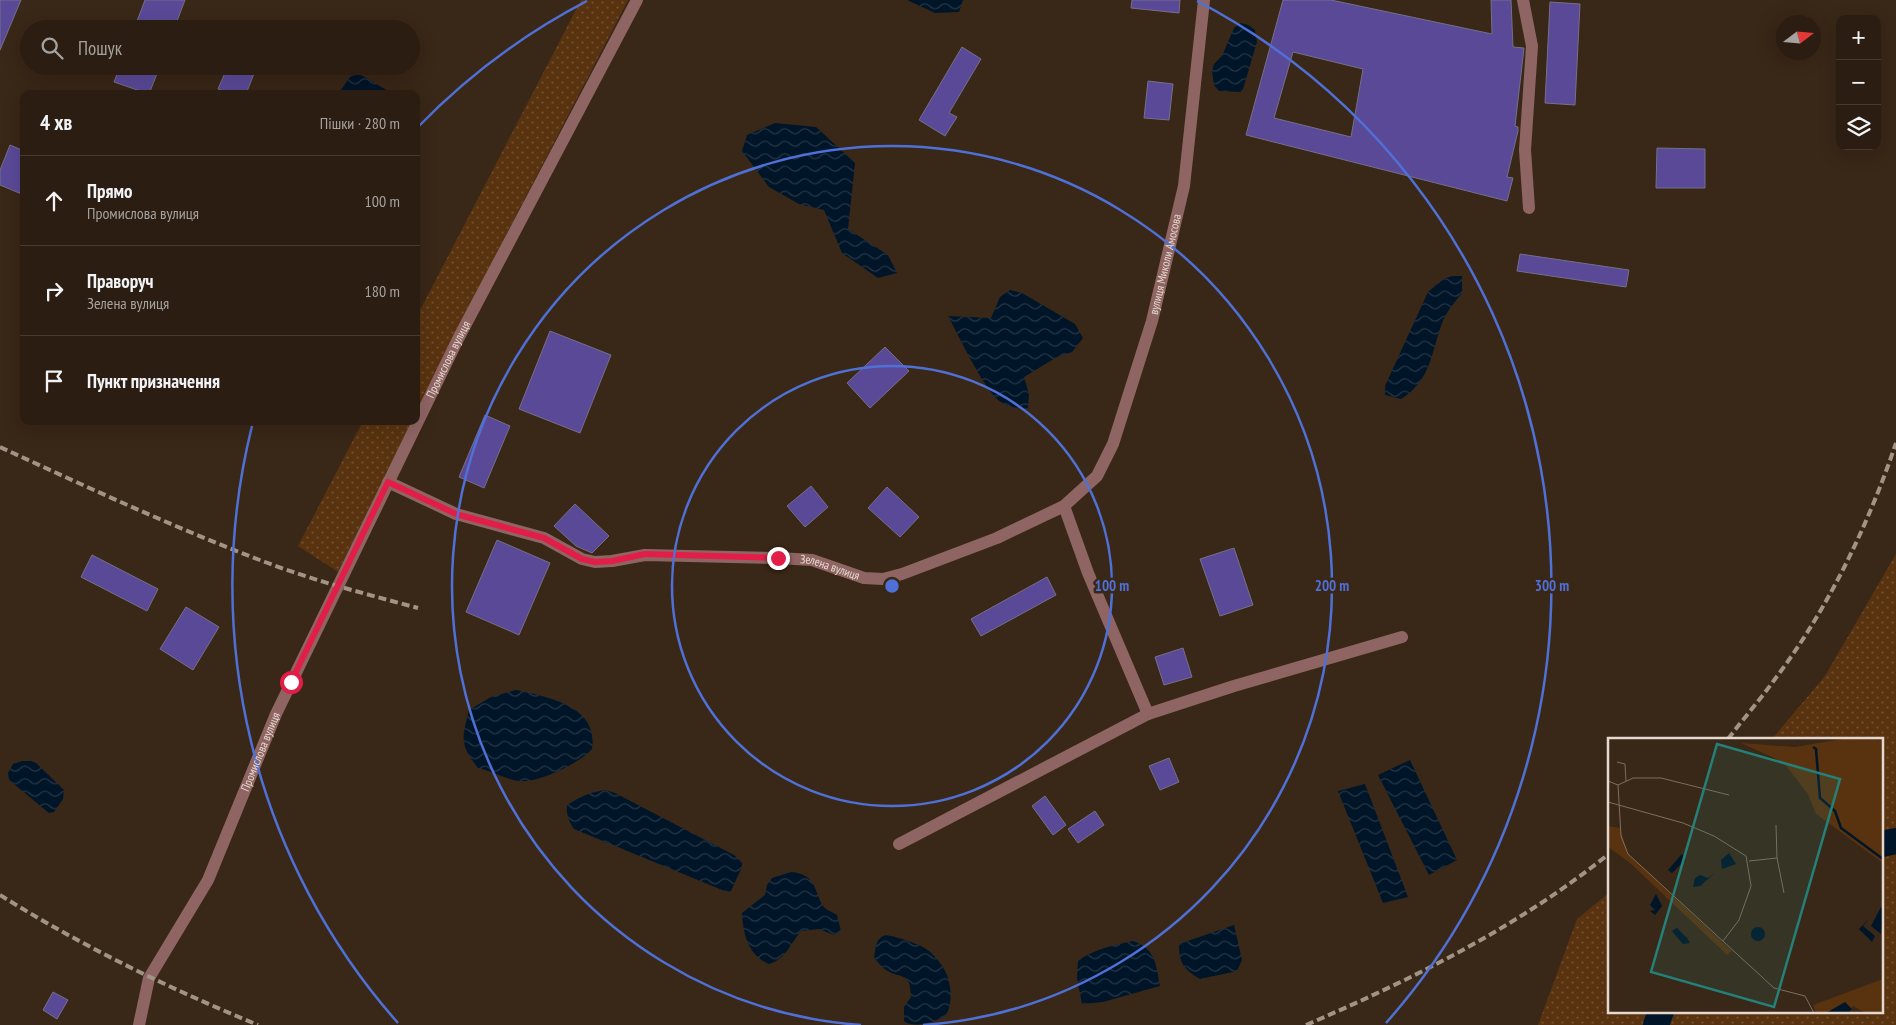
<!DOCTYPE html>
<html lang="uk">
<head>
<meta charset="utf-8">
<style>
  body { margin:0; font-family:"PT Sans Narrow",sans-serif; background:#33261a; color:#f1f3f6 }
  .controls { position:absolute; right:15px; top:15px; display:grid; overflow:hidden; border-radius:10px; box-shadow:0 5px 20px #0002 }
  .controls button { width:45px; height:45px; display:grid; place-items:center; padding:0; border:0; border-bottom:1px solid #473b31; background:#2b1d11; color:#f1f3f6; font:25px sans-serif }
  .compass { position:absolute; left:1776px; top:15px; width:45px; height:45px; border-radius:50%; background:#2b1d11; box-shadow:0 5px 20px #0002; rotate:74deg }
  .stop { position:absolute; width:15px; height:15px; margin:-11px; border:4px solid #e11d48; border-radius:50%; background:#fff }
  .stop.end { background:#e11d48; border-color:#fff; box-shadow:0 1px 5px #0008 }
  .list { margin:0; padding:0; list-style:none }
  h2 { display:flex; justify-content:space-between; align-items:center; height:65px; margin:0; padding:0 20px; font-size:21px }
  h2 small { font-size:16px; font-weight:400; color:#a6a29f }
  .list li { display:grid; grid-template-columns:32px 1fr auto; gap:15px; align-items:center; box-sizing:border-box; height:90px; padding:0 20px; border-top:1px solid #473b31 }
  .list b { display:block; font-size:19px; white-space:nowrap }
  .list p { margin:0; font-size:16px; white-space:nowrap; color:#a6a29f }
  .list em { font-size:16px; font-style:normal; color:#a6a29f }
  .icon { flex:none; width:28px; height:28px; fill:none; stroke:currentColor; stroke-width:2; stroke-linecap:round; stroke-linejoin:round }
  .map { position:relative; flex:none; width:1896px; height:1025px; overflow:hidden }
  .search { position:absolute; background:#2b1d11; box-shadow:0 5px 20px #0002; left:20px; top:20px; width:400px; height:55px; display:flex; align-items:center; gap:12px; box-sizing:border-box; padding:0 18px; border-radius:28px; color:#a6a29f; font-size:19px }
  .panel { position:absolute; background:#2b1d11; box-shadow:0 5px 20px #0002; left:20px; top:90px; width:400px; height:335px; border-radius:10px }
  .map>svg:first-child { display:block }
  .grass { fill:url(#grass-dots) }
  .water { fill:url(#water-waves) }
  .lines { fill:none; stroke-linecap:round; stroke-linejoin:round }
  .river { stroke:#001528; stroke-width:26 }
  .building { fill:#5a4997; stroke:#747089; fill-rule:evenodd }
  .minor { stroke:#8f6564; stroke-width:12 }
  .rail { stroke:#a29387; stroke-width:4; stroke-dasharray:8 4; stroke-linecap:butt }
  .route { stroke:#e11d48; stroke-width:6 }
  .ring { fill:none; stroke:#4f70d6; stroke-width:2.5 }
  .labels { text-anchor:middle; stroke-width:5; stroke-linejoin:round; paint-order:stroke }
  .street-label { font-size:12px; fill:#e5d8ce; stroke:#392717 }
  .inset-river { fill:none; stroke:#001528; stroke-width:2.5 }
  .inset-road { fill:none; stroke:#7e6e60; stroke-width:1 }
  .view { fill:#248078; fill-opacity:0.15; stroke:#248078; stroke-width:2.5 }
  .inset-edge { fill:none; stroke:#e5d8ce; stroke-width:2.5 }
  .centre { fill:#4f70d6; stroke:#392717; stroke-width:2.5 }
  .ring-label { font-size:15px; text-anchor:middle; font-weight:bold; fill:#4f70d6; stroke:#392717; stroke-width:5; stroke-linejoin:round; paint-order:stroke }
</style>
</head>
<body>
<div class="map">
<svg width="1896" height="1025" viewBox="0 0 1896 1025">
  <defs>
    <pattern id="grass-dots" width="8" height="8" patternUnits="userSpaceOnUse" patternTransform="scale(1.25)"><rect width="8" height="8" fill="#59330f"/><path d="M2 2h.1M6 6h.1" fill="none" stroke="#715031" stroke-width="1.8" stroke-linecap="round"/></pattern>
    <pattern id="water-waves" width="16" height="10" patternUnits="userSpaceOnUse" patternTransform="scale(1.25)"><rect width="16" height="10" fill="#001528"/><path d="M0 5q4-4 8 0t8 0" fill="none" stroke="#253646"/></pattern>
  </defs>
  <rect width="100%" height="100%" fill="#392717"/>
  <!-- grass -->
  <path class="grass" d="M581,0H628L456,331L416,412V318Z
    M363,421H412L338,572L298,546Z
    M1896,554V1025H1538L1577,919L1610,892V1011H1882V739H1772L1825,676Z"/>
  <!-- water -->
  <path class="water" d="M907,0H963L959,12L935,13Z
    M1241,23L1248,25L1255,30L1257,42L1243,89L1240,92L1219,91L1214,85L1212,71L1214,64L1222,56L1234,28Z
    M357,74L363,76L393,94H338L350,77Z
    M775,123L816,127L855,163L848,229L888,255L897,273L878,278L842,253L824,210L799,204L769,187L742,151L747,135Z
    M1452,276H1462V293C1454,303 1445,313 1441,326C1431,355 1430,381 1401,399L1385,395V386L1428,292L1443,279Z
    M1010,290L1022,293L1075,324L1083,338L1072,352L1057,357L1024,377L1029,394L1028,408C1017,410 1004,406 996,398C978,378 961,340 948,316L991,318L1000,297Z
    M516,690C548,697 599,706 592,749C580,763 537,784 518,781C505,779 492,771 478,768C459,744 462,738 469,710L491,697Z
    M1410,760L1457,860L1429,875L1378,775Z
    M22,761H31L36,763L64,790L63,799L54,812L49,813L9,780L8,773L13,764Z
    M1365,784L1408,897L1383,903L1338,791Z
    M605,790L615,793L734,855L742,863V867L731,891L727,892L574,829C569,821 566,815 567,805C580,797 590,792 605,790Z
    M791,872C820,874 813,897 826,909C829,911 834,913 837,915L841,931L834,935L819,929L801,931C790,944 786,959 769,964C748,955 743,934 742,913L765,895L767,885L772,878Z
    M1234,925L1242,960L1237,971L1200,979C1184,969 1179,964 1179,944Z
    M886,935C897,937 921,944 929,951C945,965 953,982 950,1003C949,1007 949,1011 946,1014C941,1020 930,1023 922,1024C915,1025 909,1025 904,1021V1007L911,997C910,970 902,980 886,970C882,967 878,962 874,958C876,948 875,938 886,935Z
    M1133,941C1156,949 1156,965 1160,986L1103,1002L1082,1004L1077,978L1078,961C1094,949 1114,945 1133,941Z"/>
  <g class="lines">
    <!-- river -->
    <path class="river" d="M1882,844L1896,841
      M1656,1025L1661,1011"/>
  </g>
  <!-- building -->
  <path class="building" d="M0,0H21L0,50Z
    M145,0H185L174,29H134Z
    M1132,0H1180L1179,13L1131,8Z
    M1283,0H1331L1492,34L1491,0H1511L1513,47L1524,48L1515,126L1518,127V131L1507,177L1513,178L1507,201L1246,135ZM1293,52L1363,69L1351,137L1274,118Z
    M1550,2L1580,4L1575,105L1545,103Z
    M962,47L981,59L949,113L957,117L945,136L919,120Z
    M120,66H160L149,94L114,82Z
    M228,66H257L246,94H230L218,89Z
    M1148,81L1173,84L1169,120L1144,118Z
    M10,145L24,151V195L0,185V170Z
    M1657,148L1705,149V188H1656Z
    M1520,254L1629,270L1626,287L1517,271Z
    M550,331L611,355L580,433L519,409Z
    M885,347L909,371L870,408L847,383Z
    M485,415L510,426L484,488L459,477Z
    M811,486L828,507L805,527L787,506Z
    M887,487L919,517L900,537L868,508Z
    M575,504L609,536L592,553L576,546L554,526Z
    M497,540L550,563L519,635L466,612Z
    M1234,548L1253,605L1220,616L1200,559Z
    M92,555L158,589L147,611L81,577Z
    M1047,577L1056,595L981,636L971,619Z
    M186,607L219,627L193,670L160,649Z
    M1183,648L1192,677L1164,685L1155,657Z
    M1169,758L1179,782L1160,790L1149,766Z
    M1045,796L1066,825L1053,835L1032,806Z
    M1095,811L1104,825L1078,843L1068,829Z
    M53,992L68,1000L57,1019L43,1010Z"/>
  <g class="lines">
    <!-- minor -->
    <g class="minor">
      <path d="M1523,0L1532,46L1525,150L1529,208"/>
      <path id="s1" d="M388,482L456,514L544,538L582,559L595,562L612,561L645,555L778,558L812,560L864,578L883,579L902,574L997,538L1064,506L1097,476L1113,444L1152,321L1184,186L1204,0"/>
      <path d="M1064,506L1088,573L1148,714L1234,686L1402,637"/>
      <path d="M899,844L1148,714"/>
      <path id="s2" d="M139,1025L149,978L208,880L276,714L458,339L637,0"/>
    </g>
    <!-- rail -->
    <path class="rail" d="M0,447C87,487 175,528 265,562C315,581 366,594 418,608
      M1728,739C1743,719 1760,700 1775,679C1828,609 1868,526 1896,443
      M0,895C82,946 168,988 258,1025
      M1306,1025C1413,979 1518,927 1610,853"/>
  </g>
  <g class="lines">
    <!-- route -->
    <path class="route" d="M291,682L388,482L456,514L544,538L582,559L595,562L612,561L645,554L778,558"/>
  </g>
  <!-- distance rings -->
  <g class="ring">
    <circle cx="892" cy="586" r="220"/>
    <path d="M861 1025A440 440 0 1 1 923 1025"/>
    <path d="M398 1023A660 660 0 0 1 252 426M417 128A660 660 0 0 1 587 1M1197 1A660 660 0 0 1 1386 1023"/>
  </g>
  <g class="labels">
    <!-- street labels -->
    <g class="street-label">
      <text dy="4" stroke="none"><textPath href="#s1" startOffset="978">вулиця Миколи Амосова</textPath></text>
      <text dy="4" stroke="none"><textPath href="#s2" startOffset="736">Промислова вулиця</textPath></text>
      <text dy="4" stroke="none"><textPath href="#s1" startOffset="460">Зелена вулиця</textPath></text>
      <text dy="4" stroke="none"><textPath href="#s2" startOffset="301">Промислова вулиця</textPath></text>
    </g>
  </g>
  <!-- overview -->
  <g transform="translate(1608 738)">
    <rect width="275" height="275" fill="#392717"/>
    <path d="M240,0H275V125L208,76L200,56L175,24L133,5L187,9ZM0,88L12,90L20,116L124,213L119,217L21,124L0,109ZM275,241V275H258L245,268L241,275H208L205,267Z" fill="#59330f"/>
    <path d="M121,115L128,126L114,131L113,122ZM74,116L77,122L64,135L60,132ZM107,135L92,148L85,149L87,140L92,137L100,140ZM48,156L54,168L47,177L42,173L47,172L42,167ZM273,169L275,171L273,196L263,188ZM262,180L255,188L267,198L264,204L251,191ZM143 196a7 7 0 1 1 14 0a7 7 0 1 1-14 0ZM69,190L79,200L82,205L75,206L68,198L64,193ZM237,264L244,271L241,274L218,275Z" fill="#001528"/>
    <path class="inset-river" d="M205,9L208,11L212,60L227,73L233,90L275,121"/>
    <path class="inset-road" d="M9,24L17,26L18,43M0,43L10,47L25,40H53L121,57M10,47L13,98L20,116L166,250L197,258L206,275M0,64L75,85L106,98L138,118L143,148L131,182L115,203M169,120L176,155M141,123L169,120L168,87"/>
    <path class="view" d="M109,6L232,41L166,269L43,234Z"/>
    <rect width="275" height="275" class="inset-edge"/>
  </g>
  <circle cx="892" cy="586" r="8" class="centre"/>
  <g class="ring-label">
    <text x="1112" y="591">100 m</text>
    <text x="1332" y="591">200 m</text>
    <text x="1552" y="591">300 m</text>
  </g>
</svg>
<div class="controls">
<button>+</button>
<button>−</button>
<button><svg class="icon" aria-label="layers" viewBox="0 0 24 24"><path d="M12 4l9 5-9 5-9-5zM3 14l9 5 9-5"/></svg></button>
</div>
<svg class="compass" viewBox="-18 -18 36 36"><path d="M0-13l5 13h-10z" fill="#e53935"/><path d="M0 13l5-13h-10z" fill="#a6a29f"/></svg>
<div class="stop" style="left:291px;top:682px"></div>
<div class="stop end" style="left:778px;top:558px"></div>
<div class="search"><svg class="icon" aria-label="search" viewBox="0 0 24 24"><circle cx="10" cy="10" r="6"/><path d="M15 15l6 6"/></svg>Пошук</div>
<section class="panel">
<h2>4 хв<small>Пішки · 280 m</small></h2>
<ul class="list">
<li><svg class="icon" aria-label="ahead" viewBox="0 0 24 24"><path d="M12 20V5M6 11l6-6 6 6"/></svg><div><b>Прямо</b><p>Промислова вулиця</p></div><em>100 m</em></li>
<li><svg class="icon" aria-label="right" viewBox="0 0 24 24"><path d="M7 20v-9h11M14 6l5 5-5 5"/></svg><div><b>Праворуч</b><p>Зелена вулиця</p></div><em>180 m</em></li>
<li><svg class="icon" aria-label="arrive" viewBox="0 0 24 24"><path d="M6 21V4h12l-3 4 3 4H6"/></svg><div><b>Пункт призначення</b></div></li>
</ul>
</section>
</div>
</body>
</html>
